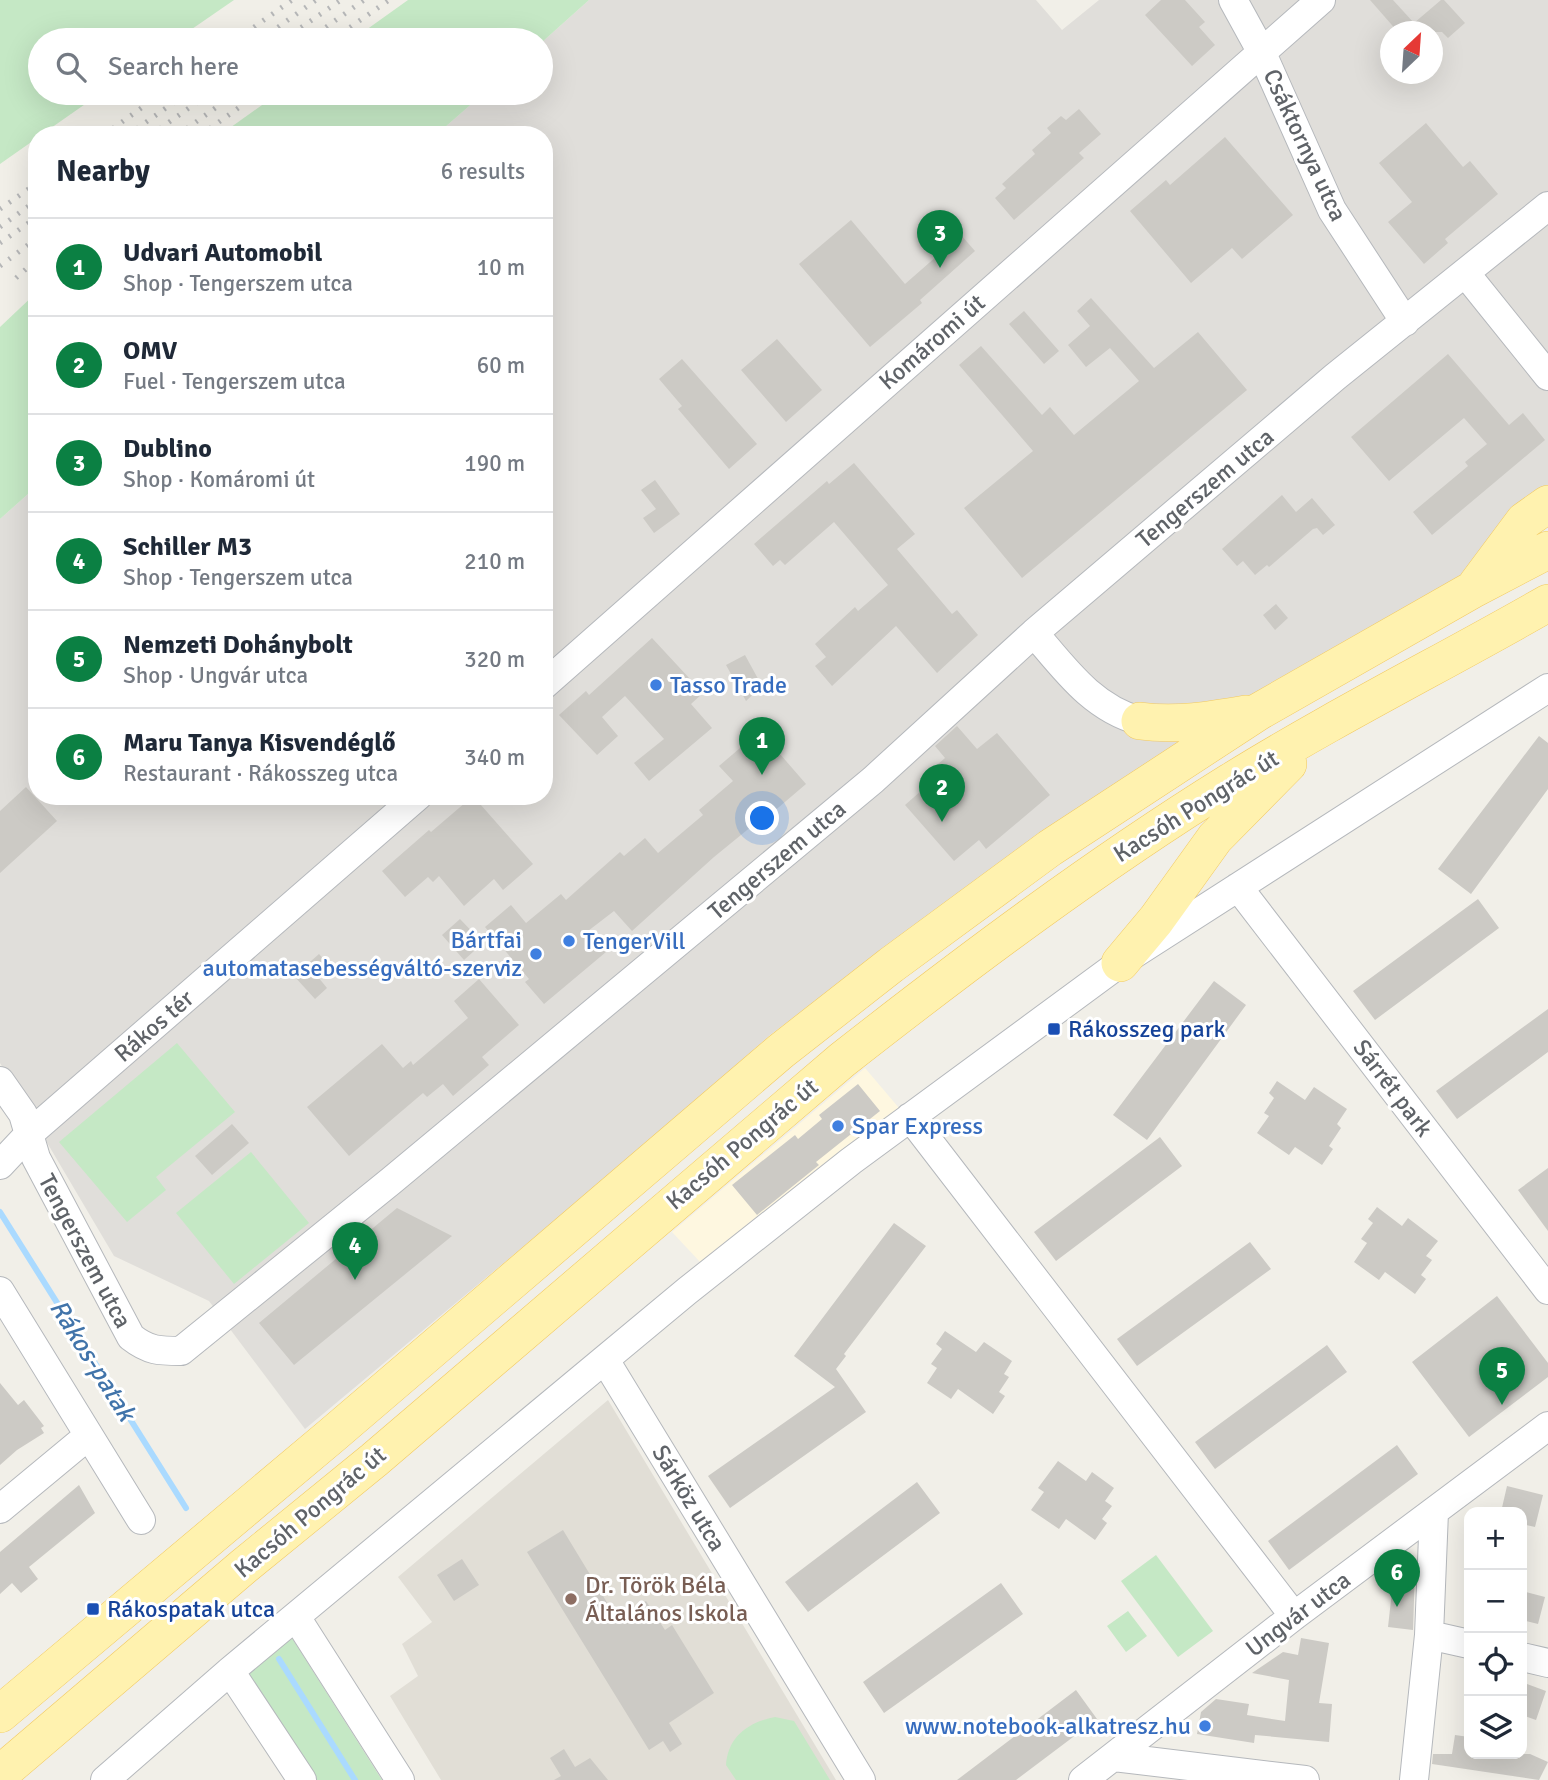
<!DOCTYPE html>
<html lang="en">
<head>
<meta charset="utf-8">
<style>
  body { margin:0; font-family:Signika,sans-serif; background:#f6f6f7; color:#1f2937 }
  .controls { position:absolute; right:21px; bottom:21px; display:grid; overflow:hidden; border-radius:14px; box-shadow:0 7px 28px #0002 }
  .controls button { width:63px; height:63px; display:grid; place-items:center; padding:0; border:0; border-bottom:2px solid #e0e1e3; background:#fff; color:#1f2937; font:35px sans-serif }
  .compass { position:absolute; left:1380px; top:21px; width:63px; height:63px; border-radius:50%; background:#fff; box-shadow:0 7px 28px #0002; rotate:25deg }
  .you { position:absolute; left:763px; top:819px; width:24px; height:24px; margin:-18px; border:5px solid #fff; border-radius:50%; background:#1a73e8; box-shadow:0 0 0 10px #1a73e833 }
  .badge { display:grid; place-items:center; width:46px; height:46px; border-radius:50%; background:#0b8043; color:#fff; font-size:23px; font-weight:700 }
  .pin { position:absolute; translate:-50% -58px; filter:drop-shadow(0 2px 4px #0008) }
  .pin::after { content:''; position:absolute; top:37px; width:24px; height:21px; background:inherit; clip-path:polygon(0 0,100% 0,50% 100%) }
  .list { margin:0; padding:0; list-style:none }
  h2 { display:flex; justify-content:space-between; align-items:center; height:91px; margin:0; padding:0 28px; font-size:30px }
  h2 small { font-size:23px; font-weight:400; color:#747a83 }
  .list li { display:grid; grid-template-columns:46px 1fr auto; gap:21px; align-items:center; box-sizing:border-box; height:98px; padding:0 28px; border-top:2px solid #e0e1e3 }
  .list b { display:block; font-size:26px; white-space:nowrap }
  .list p { margin:0; font-size:23px; white-space:nowrap; color:#747a83 }
  .list em { font-size:23px; font-style:normal; color:#747a83 }
  .icon { flex:none; width:38px; height:38px; fill:none; stroke:currentColor; stroke-width:2; stroke-linecap:round; stroke-linejoin:round }
  .map { position:relative; flex:none; width:1548px; height:1780px; overflow:hidden }
  .search { position:absolute; background:#fff; box-shadow:0 7px 28px #0002; left:28px; top:28px; width:525px; height:77px; display:flex; align-items:center; gap:18px; box-sizing:border-box; padding:0 24px; border-radius:38px; color:#747a83; font-size:26px }
  .panel { position:absolute; background:#fff; box-shadow:0 7px 28px #0002; left:28px; top:126px; width:525px; height:679px; border-radius:28px }
  .map>svg:first-child { display:block }
  .commercial { fill:#fef7e0 }
  .industrial { fill:#e0deda; fill-rule:evenodd }
  .education { fill:#e1ded6 }
  .green { fill:#c5e8c5 }
  .lines { fill:none; stroke-linecap:round; stroke-linejoin:round }
  .stream { stroke:#aadaff; stroke-width:6 }
  .building { fill:#cccac5 }
  .minor-casing { stroke:#b5b8bc; stroke-width:30 }
  .major-casing { stroke:#f2c960; stroke-width:38 }
  .minor { stroke:#fff; stroke-width:28 }
  .major { stroke:#fff2af; stroke-width:37 }
  .rail { stroke:#b6b7b8; stroke-width:5; stroke-dasharray:2 9; stroke-linecap:butt }
  .shop-dot { fill:#3f7fe0; stroke:#fff; stroke-width:2.5 }
  .transit-dot { fill:#1a4fb4; stroke:#fff; stroke-width:2.5 }
  .education-dot { fill:#8d6e63; stroke:#fff; stroke-width:2.5 }
  .labels { text-anchor:middle; stroke-width:6; stroke-linejoin:round; paint-order:stroke }
  .street-label { font-size:24px; fill:#5f6368; stroke:#fff }
  .shop-label { font-size:24px; fill:#366cbe; stroke:#fff; text-anchor:start }
  .transit-label { font-size:24px; fill:#164399; stroke:#fff; text-anchor:start }
  .education-label { font-size:24px; fill:#785e54; stroke:#fff; text-anchor:start }
  .water-label { font-size:26px; font-style:italic; fill:#4174aa; stroke:#fff }
</style>
</head>
<body>
<div class="map">
<svg width="1548" height="1780" viewBox="0 0 1548 1780">
  <rect width="100%" height="100%" fill="#f1efe8"/>
  <!-- commercial -->
  <path class="commercial" d="M865,1068L899,1108L702,1264L672,1232Z"/>
  <!-- industrial -->
  <path class="industrial" d="M589,0H1036L1062,30L1099,0H1548V527L1020,848L770,1035L664,1129L305,1429L209,1301L114,1256L0,1063V519L37,486V796H544V135H436L484,93H541V43ZM1390,32H1432V74H1390Z"/>
  <!-- education -->
  <path class="education" d="M608,1400L836,1780H441L390,1696L418,1676L402,1644L432,1622L398,1577Z"/>
  <!-- green -->
  <path class="green" d="M0,0H234L176,40H40V93H101L41,135H37V138L0,164Z
    M408,0H589L541,43V40H352Z
    M279,93H484L436,135H220Z
    M37,292V486L0,519V327Z
    M177,1043L235,1112L156,1177L166,1190L127,1222L59,1142Z
    M251,1152L309,1223L234,1284L176,1213Z
    M1156,1555L1213,1631L1178,1657L1121,1581Z
    M1128,1611L1147,1636L1126,1652L1107,1626Z
    M278,1616L382,1780H315L234,1652Z
    M775,1717L794,1721L830,1780H736L726,1765C728,1736 749,1722 775,1717Z"/>
  <g class="lines">
    <!-- stream -->
    <path class="stream" d="M0,1212L186,1508
      M279,1659L355,1780"/>
  </g>
  <!-- building -->
  <path class="building" d="M1161,0H1185L1205,22L1199,27L1215,45L1192,66L1145,15Z
    M1370,0H1393L1414,23L1441,0H1444L1465,23L1448,38L1442,32H1398Z
    M1079,109L1101,134L1079,153L1084,158L1014,220L995,198L1006,188L1002,184L1035,154L1032,150L1051,133L1047,128L1061,116L1066,120Z
    M1426,123L1463,167L1470,161L1498,194L1445,239L1448,243L1424,264L1388,222L1412,202L1379,163Z
    M1225,137L1293,215L1242,259L1232,248L1191,283L1130,211L1166,180L1170,185Z
    M851,220L905,284L961,235L975,251L920,300L922,303L870,347L799,264Z
    M1091,298L1154,368L1198,332L1247,390L1022,578L964,508L1033,451L959,365L981,346L1042,415L1050,407L1074,435L1139,381L1110,348L1086,367L1068,345L1090,326L1077,311Z
    M1024,311L1059,351L1044,364L1009,324Z
    M777,339L822,390L786,422L741,370Z
    M1448,354L1509,425L1523,413L1545,440L1432,535L1413,512L1468,466L1465,462L1487,444L1464,418L1389,481L1351,437Z
    M682,359L757,444L729,469L678,409L682,406L659,379Z
    M854,463L915,534L897,549L952,614L957,610L978,635L937,673L896,626L832,686L815,666L826,657L815,644L855,607L858,611L888,585L834,522L785,565L780,560L773,566L754,544L827,481L829,484Z
    M655,480L680,514L654,533L643,518L656,509L641,490Z
    M1282,495L1296,512L1312,498L1335,525L1323,535L1317,528L1313,529L1269,567L1267,565L1255,575L1243,561L1237,566L1222,549Z
    M1276,604L1288,618L1275,630L1263,615Z
    M652,638L703,693L691,704L712,728L649,781L634,763L664,739L625,696L602,717L618,736L597,755L559,715L586,691L589,695Z
    M745,655L762,686L746,701L726,665Z
    M957,726L977,749L997,733L1050,795L986,849L979,840L954,861L905,805L930,783L924,776L945,758L935,746Z
    M760,731L806,784L765,819L763,817L714,857L632,931L614,911L588,931L606,952L544,1004L525,982L529,979L485,927L511,905L526,923L561,894L566,900L620,852L624,856L645,838L658,853L703,815L699,810L733,781L719,766Z
    M1539,736L1548,743V789L1471,894L1438,869Z
    M26,787L57,821L0,873V811Z
    M473,796L533,864L503,890L494,879L464,906L439,876L433,882L428,877L405,897L382,871L429,830L431,832Z
    M1478,899L1499,928L1375,1020L1353,991Z
    M460,919L483,943L464,960L442,935Z
    M319,954L330,966L318,977L327,988L315,999L294,976Z
    M479,979L519,1025L482,1057L489,1065L453,1096L443,1084L427,1097L423,1093L349,1156L307,1107L382,1044L403,1068L411,1061L413,1065L468,1018L454,1001Z
    M1214,981L1246,1005L1147,1140L1113,1115Z
    M1548,1009V1052L1457,1119L1436,1091Z
    M1277,1081L1305,1100L1314,1087L1347,1109L1337,1124L1341,1128L1329,1146L1333,1149L1322,1165L1295,1147L1289,1155L1257,1133L1269,1116L1264,1113L1274,1098L1269,1093Z
    M858,1084L880,1111L816,1162L819,1165L757,1215L732,1185L795,1135L798,1139L822,1119L819,1115Z
    M232,1124L249,1143L212,1175L195,1156Z
    M1160,1137L1182,1166L1056,1261L1034,1232Z
    M1548,1168V1231L1518,1190Z
    M1377,1207L1402,1226L1408,1218L1438,1241L1426,1256L1432,1260L1421,1275L1426,1279L1415,1294L1385,1272L1379,1280L1354,1262L1367,1243L1361,1239L1373,1223L1368,1219Z
    M397,1208L452,1236L294,1365L259,1323Z
    M894,1223L926,1246L844,1354L846,1356L836,1369L866,1412L730,1508L708,1476L835,1387L794,1356Z
    M1250,1242L1271,1269L1137,1366L1117,1339Z
    M1497,1296L1548,1363V1377L1469,1437L1412,1362Z
    M945,1331L976,1352L984,1342L1012,1361L1004,1374L1009,1377L999,1392L1005,1396L993,1414L958,1389L951,1399L927,1383L937,1368L931,1364L942,1349L936,1344Z
    M1327,1345L1347,1372L1215,1469L1195,1442Z
    M0,1383L18,1405L24,1400L44,1426L41,1428L44,1433L17,1450L0,1465Z
    M1397,1445L1418,1474L1289,1570L1268,1541Z
    M1058,1461L1086,1481L1092,1472L1114,1488L1105,1501L1112,1506L1102,1519L1107,1523L1095,1540L1066,1519L1059,1529L1031,1510L1044,1492L1038,1488Z
    M917,1482L940,1513L808,1612L785,1582Z
    M79,1485L95,1513L29,1567L38,1579L21,1593L12,1583L0,1594V1552Z
    M1507,1486L1543,1495L1535,1527L1522,1524V1512H1501Z
    M563,1530L617,1619L646,1601L665,1630L672,1625L714,1693L669,1723L682,1744L670,1752L663,1741L649,1750L527,1552Z
    M462,1559L479,1585L454,1601L437,1575Z
    M1400,1568L1415,1570L1413,1630L1388,1627L1393,1582L1398,1583Z
    M1001,1583L1023,1614L884,1713L863,1682Z
    M1522,1591L1545,1597L1538,1624L1522,1620Z
    M1301,1638L1329,1643L1319,1703L1332,1704L1329,1742L1255,1735L1254,1743L1197,1734L1201,1712L1216,1699L1249,1704L1247,1715L1285,1721L1289,1680L1252,1673L1283,1652L1298,1655Z
    M1527,1684L1546,1691L1536,1720L1522,1715V1699Z
    M1076,1690L1097,1719L1016,1780H957Z
    M1455,1735L1469,1737V1754H1530L1548,1762L1539,1780L1432,1764L1433,1754H1452Z
    M564,1749L575,1767L590,1758L608,1780H554L561,1776L550,1758Z"/>
  <g class="lines">
    <defs>
      <path id="minor" d="M1233,0L1261,51L1332,210L1405,322
        M1466,274L1548,376
        M1034,633C1065,669 1092,708 1140,721
        M544,685L1321,0
        M1238,887L1548,1290
        M0,1081L23,1114L36,1158L131,1337C149,1351 159,1351 181,1351L391,1181L873,780L1034,633L1335,377L1548,206
        M910,1117L1294,1616
        M0,1165L29,1134L418,796
        M0,1291L141,1520
        M605,1360L861,1780
        M0,1509L88,1436
        M296,1617L400,1780
        M1429,1635L1469,1644
        M1522,1657L1548,1663
        M230,1671L302,1780
        M1114,1757L1305,1780
        M105,1780L230,1671L687,1291L851,1161L1120,963L1548,688
        M1083,1780L1294,1616L1548,1426
        M1414,1780L1429,1635L1434,1512"/>
      <path id="major" d="M1477,584L1524,521L1548,504
        M1140,721C1176,726 1211,720 1246,714
        M1120,963L1156,920L1215,838L1288,764
        M0,1714L331,1436L781,1051L891,965L1050,848L1258,712L1472,590L1548,550
        M0,1774L244,1566L374,1460L842,1060C967,962 1095,866 1230,782C1333,718 1443,663 1548,603"/>
    </defs>
    <!-- minor casing -->
    <use href="#minor" class="minor-casing"/>
    <!-- major casing -->
    <use href="#major" class="major-casing"/>
    <!-- minor -->
    <use href="#minor" class="minor"/>
    <!-- major -->
    <use href="#major" class="major"/>
    <!-- rail -->
    <path class="rail" d="M236,40L292,0
      M260,40L316,0
      M283,40L341,0
      M308,40L364,0
      M332,40L389,0
      M104,135L162,93
      M128,135L187,93
      M151,135L210,93
      M178,135L236,93
      M201,135L259,93
      M0,209L37,183
      M0,227L37,200
      M0,243L37,217
      M0,266L37,238
      M16,278L37,259"/>
  </g>
  <!-- markers -->
  <g class="shop-dot">
    <circle cx="656" cy="685" r="7"/>
    <circle cx="569" cy="941" r="7"/>
    <circle cx="536" cy="954" r="7"/>
    <circle cx="838" cy="1126" r="7"/>
    <circle cx="1205" cy="1726" r="7"/>
  </g>
  <g class="transit-dot">
    <rect x="1047" y="1022" width="14" height="14" rx="3.5"/>
    <rect x="86" y="1602" width="14" height="14" rx="3.5"/>
  </g>
  <circle class="education-dot" cx="571" cy="1599" r="7"/>
  <g class="labels">
    <!-- street labels -->
    <g class="street-label">
      <text transform="translate(1305 145) rotate(65)" y="8">Csáktornya utca</text>
      <text transform="translate(932 342) rotate(-41)" y="8">Komáromi út</text>
      <text transform="translate(1205 488) rotate(-40)" y="8">Tengerszem utca</text>
      <text transform="translate(1196 806) rotate(-32)" y="8">Kacsóh Pongrác út</text>
      <text transform="translate(777 860) rotate(-40)" y="8">Tengerszem utca</text>
      <text transform="translate(154 1026) rotate(-41)" y="8">Rákos tér</text>
      <text transform="translate(1393 1088) rotate(53)" y="8">Sárrét park</text>
      <text transform="translate(742 1144) rotate(-40)" y="8">Kacsóh Pongrác út</text>
      <text transform="translate(85 1251) rotate(62)" y="8">Tengerszem utca</text>
      <text transform="translate(689 1498) rotate(59)" y="8">Sárköz utca</text>
      <text transform="translate(310 1512) rotate(-40)" y="8">Kacsóh Pongrác út</text>
      <text transform="translate(1298 1614) rotate(-37)" y="8">Ungvár utca</text>
    </g>
    <!-- shop labels -->
    <g class="shop-label">
      <text x="670" y="693">Tasso Trade</text>
      <text x="522" y="948" text-anchor="end">Bártfai<tspan x="522" dy="28">automatasebességváltó-szerviz</tspan></text>
      <text x="583" y="949">TengerVill</text>
      <text x="852" y="1134">Spar Express</text>
      <text x="1191" y="1734" text-anchor="end">www.notebook-alkatresz.hu</text>
    </g>
    <!-- transit labels -->
    <g class="transit-label">
      <text x="1068" y="1037">Rákosszeg park</text>
      <text x="107" y="1617">Rákospatak utca</text>
    </g>
    <!-- education labels -->
    <g class="education-label">
      <text x="585" y="1593">Dr. Török Béla<tspan x="585" dy="28">Általános Iskola</tspan></text>
    </g>
    <!-- water labels -->
    <g class="water-label">
      <text transform="translate(93 1360) rotate(58)" y="9">Rákos-patak</text>
    </g>
  </g>
</svg>
<div class="controls">
<button>+</button>
<button>−</button>
<button><svg class="icon" aria-label="locate" viewBox="0 0 24 24"><circle cx="12" cy="12" r="6"/><path d="M12 2v4M12 18v4M2 12h4M18 12h4"/></svg></button>
<button><svg class="icon" aria-label="layers" viewBox="0 0 24 24"><path d="M12 4l9 5-9 5-9-5zM3 14l9 5 9-5"/></svg></button>
</div>
<svg class="compass" viewBox="-18 -18 36 36"><path d="M0-13l5 13h-10z" fill="#e53935"/><path d="M0 13l5-13h-10z" fill="#747a83"/></svg>
<div class="you"></div>
<div class="pin badge" style="left:762px;top:775px">1</div>
<div class="pin badge" style="left:942px;top:822px">2</div>
<div class="pin badge" style="left:940px;top:268px">3</div>
<div class="pin badge" style="left:355px;top:1280px">4</div>
<div class="pin badge" style="left:1502px;top:1405px">5</div>
<div class="pin badge" style="left:1397px;top:1607px">6</div>
<div class="search"><svg class="icon" aria-label="search" viewBox="0 0 24 24"><circle cx="10" cy="10" r="6"/><path d="M15 15l6 6"/></svg>Search here</div>
<section class="panel">
<h2>Nearby<small>6 results</small></h2>
<ul class="list">
<li><span class="badge">1</span><div><b>Udvari Automobil</b><p>Shop · Tengerszem utca</p></div><em>10 m</em></li>
<li><span class="badge">2</span><div><b>OMV</b><p>Fuel · Tengerszem utca</p></div><em>60 m</em></li>
<li><span class="badge">3</span><div><b>Dublino</b><p>Shop · Komáromi út</p></div><em>190 m</em></li>
<li><span class="badge">4</span><div><b>Schiller M3</b><p>Shop · Tengerszem utca</p></div><em>210 m</em></li>
<li><span class="badge">5</span><div><b>Nemzeti Dohánybolt</b><p>Shop · Ungvár utca</p></div><em>320 m</em></li>
<li><span class="badge">6</span><div><b>Maru Tanya Kisvendéglő</b><p>Restaurant · Rákosszeg utca</p></div><em>340 m</em></li>
</ul>
</section>
</div>
</body>
</html>
